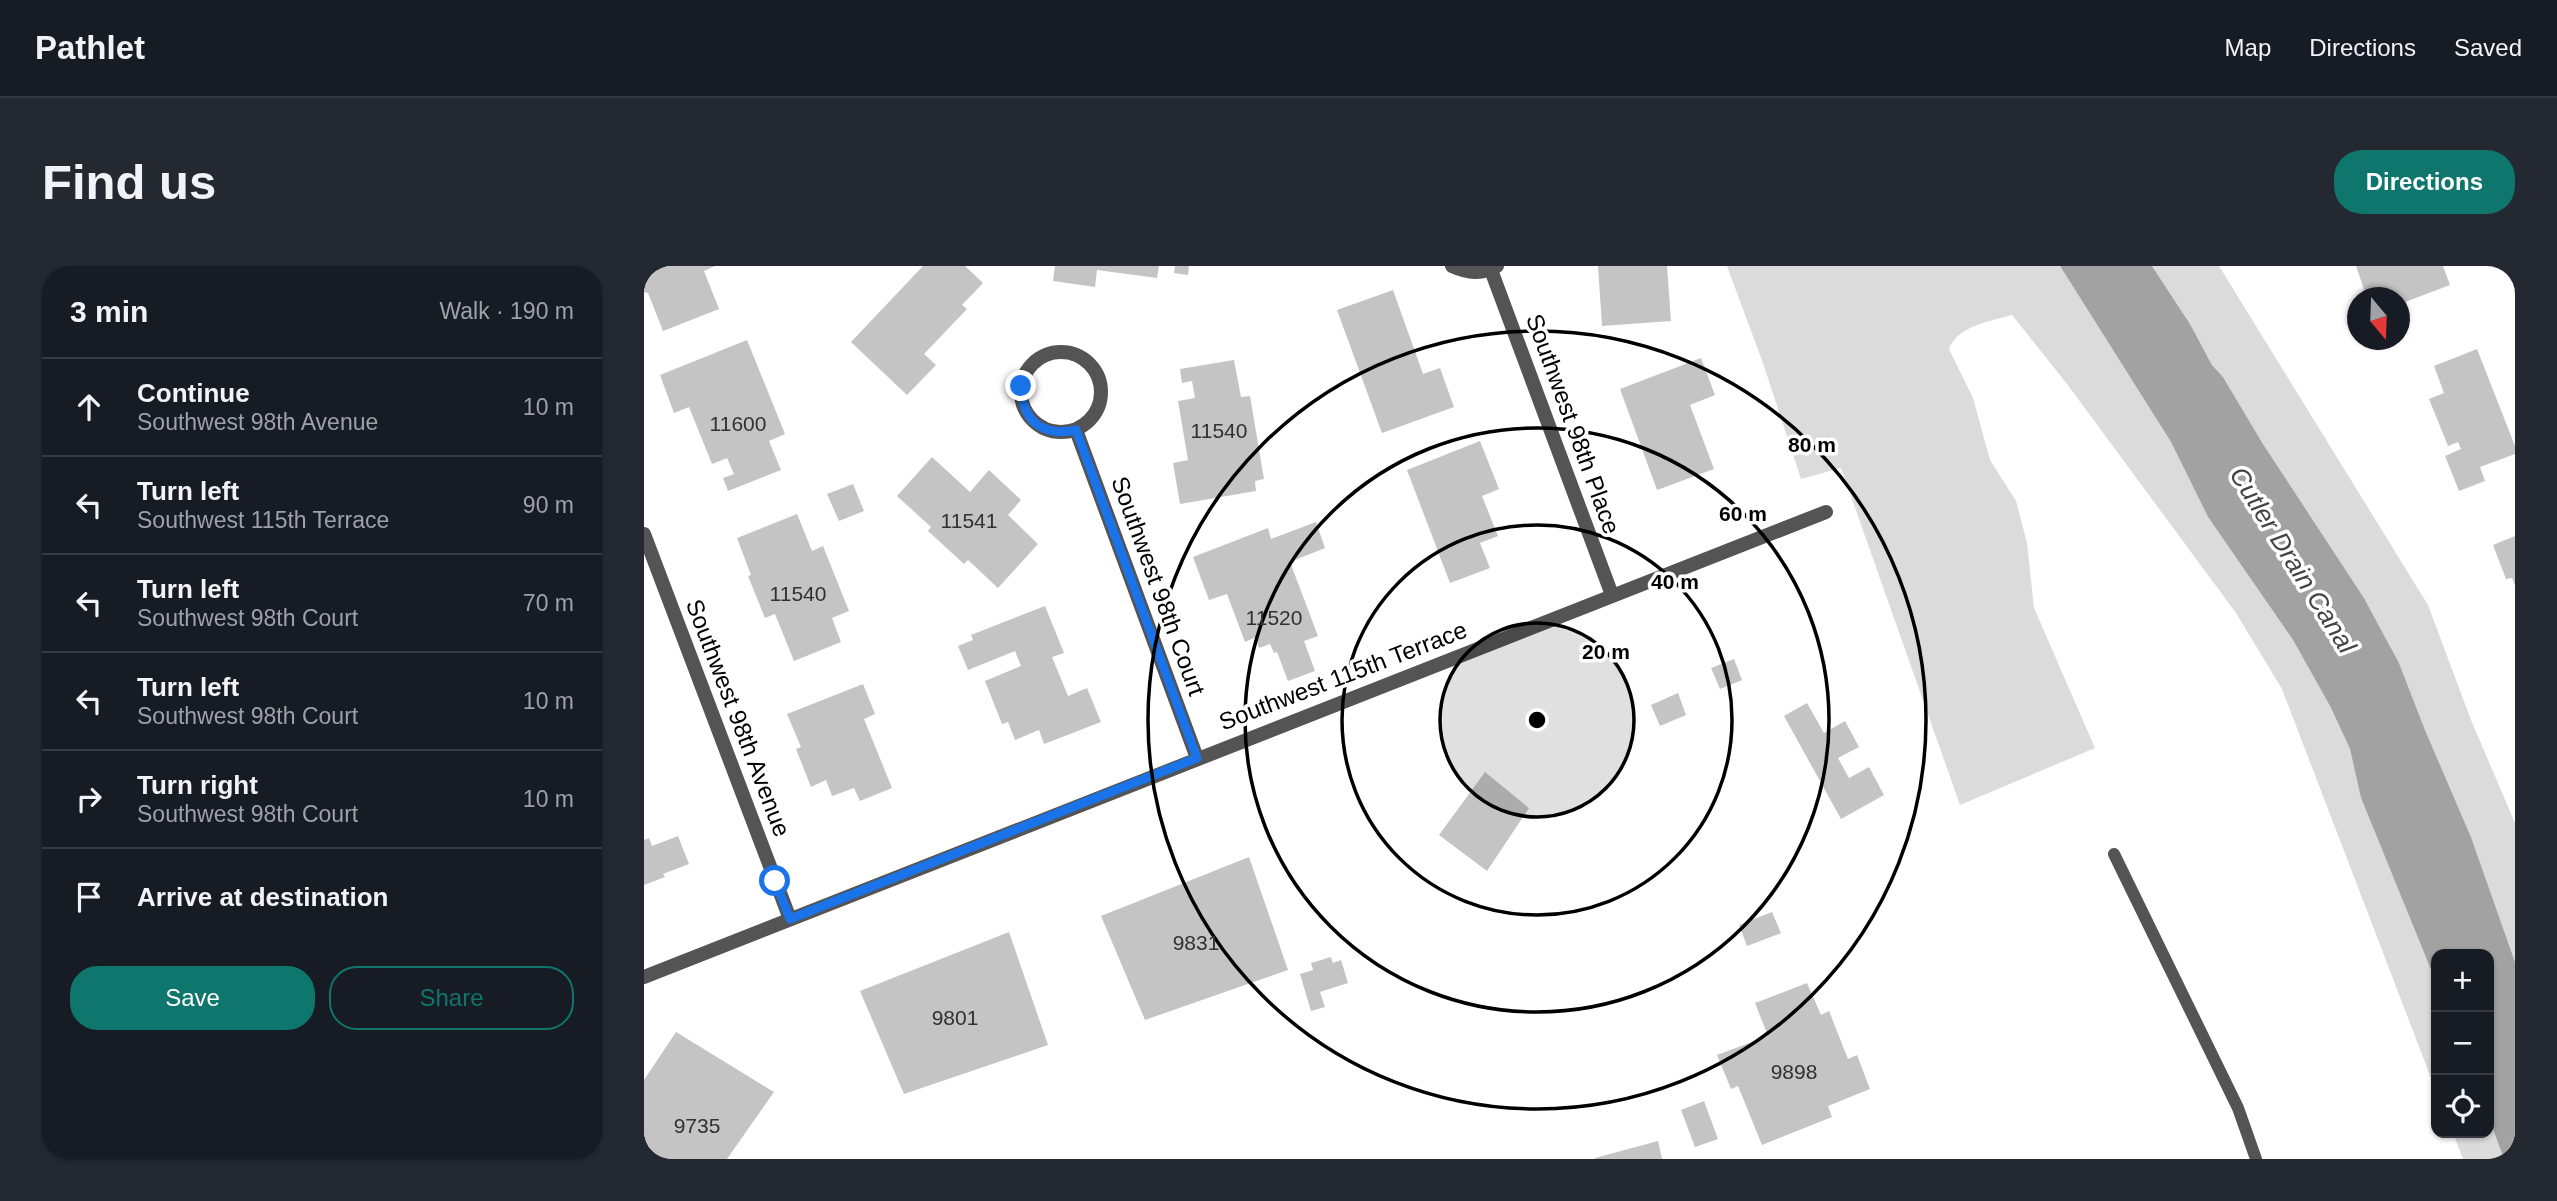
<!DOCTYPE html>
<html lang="en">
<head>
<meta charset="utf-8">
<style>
  body { margin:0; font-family:Arial,sans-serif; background:#242831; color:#f1f3f6 }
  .controls { position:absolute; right:21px; bottom:21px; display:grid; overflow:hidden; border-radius:14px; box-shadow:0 2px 5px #0004 }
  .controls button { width:63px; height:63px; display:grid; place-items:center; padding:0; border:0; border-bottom:2px solid #363941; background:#171b24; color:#f1f3f6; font:35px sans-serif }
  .compass { position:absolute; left:1703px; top:21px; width:63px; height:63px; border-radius:50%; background:#171b24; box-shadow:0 2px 5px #0004; rotate:161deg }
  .stop { position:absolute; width:21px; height:21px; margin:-16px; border:5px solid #1a73e8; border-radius:50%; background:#fff }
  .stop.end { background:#1a73e8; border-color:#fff; box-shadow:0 2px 7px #0008 }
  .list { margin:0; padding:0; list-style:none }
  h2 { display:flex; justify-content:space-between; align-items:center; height:91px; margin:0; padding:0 28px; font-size:30px }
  h2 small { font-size:23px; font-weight:400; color:#9ea1a6 }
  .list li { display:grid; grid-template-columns:46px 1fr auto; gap:21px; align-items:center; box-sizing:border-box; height:98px; padding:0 28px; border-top:2px solid #363941 }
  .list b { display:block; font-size:26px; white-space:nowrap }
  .list p { margin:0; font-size:23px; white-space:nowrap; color:#9ea1a6 }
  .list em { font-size:23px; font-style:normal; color:#9ea1a6 }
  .actions { display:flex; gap:14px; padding:21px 28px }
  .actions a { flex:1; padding:16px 0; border:2px solid #0f766e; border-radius:28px; text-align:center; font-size:24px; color:#0f766e }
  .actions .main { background:#0f766e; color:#fff }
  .icon { flex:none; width:38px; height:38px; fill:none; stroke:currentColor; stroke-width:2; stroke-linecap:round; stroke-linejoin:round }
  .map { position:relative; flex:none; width:1871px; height:893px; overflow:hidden; border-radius:28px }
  header { display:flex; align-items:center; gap:42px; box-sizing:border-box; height:98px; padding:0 35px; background:#171b24; border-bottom:2px solid #363941 }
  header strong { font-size:33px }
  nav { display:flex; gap:38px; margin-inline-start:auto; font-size:24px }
  .intro { display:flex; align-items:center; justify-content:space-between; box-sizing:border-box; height:168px; padding:0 42px }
  h1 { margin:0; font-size:49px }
  .button { padding:18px 32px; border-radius:28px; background:#0f766e; color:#fff; font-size:24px; font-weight:700 }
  main { display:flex; gap:42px; padding:0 42px }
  aside { flex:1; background:#171b24; border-radius:28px; box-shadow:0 2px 5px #0004 }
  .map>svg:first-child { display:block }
  .green { fill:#dbdbdb }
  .water { fill:#a2a2a2 }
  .building { fill:#c4c4c4 }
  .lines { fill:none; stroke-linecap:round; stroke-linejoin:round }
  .lane { stroke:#545454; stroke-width:12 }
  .street { stroke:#545454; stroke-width:14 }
  .route { stroke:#1a73e8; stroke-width:9 }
  .ring { fill:none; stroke:#000; stroke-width:3.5 }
  .labels { text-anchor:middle; stroke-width:7; stroke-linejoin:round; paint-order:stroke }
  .number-label { font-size:21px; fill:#313131 }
  .street-label { font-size:24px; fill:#000; stroke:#fff }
  .water-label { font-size:26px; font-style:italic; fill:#434343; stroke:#fff }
  .centre { fill:#000; stroke:#fff; stroke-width:3.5 }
  .ring-label { font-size:21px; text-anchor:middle; font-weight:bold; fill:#000; stroke:#fff; stroke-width:7; stroke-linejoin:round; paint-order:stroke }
</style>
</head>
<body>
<header>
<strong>Pathlet</strong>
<nav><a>Map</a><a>Directions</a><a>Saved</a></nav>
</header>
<div class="intro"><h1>Find us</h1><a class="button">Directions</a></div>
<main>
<aside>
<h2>3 min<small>Walk · 190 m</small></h2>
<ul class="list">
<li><svg class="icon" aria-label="ahead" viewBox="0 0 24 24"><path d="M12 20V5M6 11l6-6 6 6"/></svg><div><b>Continue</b><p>Southwest 98th Avenue</p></div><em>10 m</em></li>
<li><svg class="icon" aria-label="left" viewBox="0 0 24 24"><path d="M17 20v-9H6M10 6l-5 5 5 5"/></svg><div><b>Turn left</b><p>Southwest 115th Terrace</p></div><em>90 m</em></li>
<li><svg class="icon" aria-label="left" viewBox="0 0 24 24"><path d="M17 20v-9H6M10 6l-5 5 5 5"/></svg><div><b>Turn left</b><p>Southwest 98th Court</p></div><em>70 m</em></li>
<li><svg class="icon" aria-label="left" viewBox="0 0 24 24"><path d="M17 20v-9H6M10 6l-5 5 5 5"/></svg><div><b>Turn left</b><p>Southwest 98th Court</p></div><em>10 m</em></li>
<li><svg class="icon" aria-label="right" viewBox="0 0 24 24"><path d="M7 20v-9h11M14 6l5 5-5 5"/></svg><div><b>Turn right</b><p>Southwest 98th Court</p></div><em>10 m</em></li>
<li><svg class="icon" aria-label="arrive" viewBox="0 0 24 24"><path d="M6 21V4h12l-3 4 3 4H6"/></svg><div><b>Arrive at destination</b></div></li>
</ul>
<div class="actions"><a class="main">Save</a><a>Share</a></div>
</aside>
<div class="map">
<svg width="1871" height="893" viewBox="0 0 1871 893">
  <rect width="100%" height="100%" fill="#fff"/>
  <!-- green -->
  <path class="green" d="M1083,0H1416L1527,176L1564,251L1649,374L1686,440L1706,483L1717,532L1792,716V825L1638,423L1592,347L1423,118L1368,49C1347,55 1313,60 1305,83L1329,132L1346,194L1372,235L1383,277L1390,342L1451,482L1316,539L1197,202L1157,213L1120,100Z
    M1508,0H1575L1784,339L1827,454L1871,557V696L1827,571L1781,464L1755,397L1720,332L1619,178L1579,111L1568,99L1546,58Z
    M1845,852L1860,893H1819L1809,867H1845Z"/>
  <!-- water -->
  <path class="water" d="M1416,0H1508L1546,58L1568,99L1579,111L1619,178L1720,332L1755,397L1781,464L1827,571L1871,696V893H1860L1845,852V688H1792V716L1717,532L1706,483L1686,440L1649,374L1564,251L1527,176Z"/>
  <!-- building -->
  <path class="building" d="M0,0H71L60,5L75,43L19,65L4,27L0,26Z
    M279,0H321L339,17L318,39L323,43L280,88L292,99L263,129L207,76Z
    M411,0H515L513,12L453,4L451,21L409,15Z
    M531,0H545L544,9L530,7Z
    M954,0H1023L1027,55L958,60Z
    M1712,0H1799L1806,19L1756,38V32H1723Z
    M749,24L779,108L796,102L810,141L738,167L693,44Z
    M103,74L141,168L125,175L137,204L84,225L79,212L90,208L83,192L68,198L45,141L30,147L16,109Z
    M1833,83L1871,180V188L1836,201L1841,215L1815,225L1801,190L1817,183L1814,176L1804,180L1785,133L1800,127L1790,100Z
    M1057,92L1071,129L1046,139L1070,203L1013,224L976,123Z
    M590,94L597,131L606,130L620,213L611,215L612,225L536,238L529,197L544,194L534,135L551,132L548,115L538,117L536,103Z
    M836,175L855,223L838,230L854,270L836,277L846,302L806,317L763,204Z
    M288,191L326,226L345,204L377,234L364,249L394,278L354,322L324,294L320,298L284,265L287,261L253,230Z
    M209,218L220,245L195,255L183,228Z
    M153,248L168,285L179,280L205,345L188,352L197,376L150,395L131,348L121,352L104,310L107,309L93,272Z
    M672,256L681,282L646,296L674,370L660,375L671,405L644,415L633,386L630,387L626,378L615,382L612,371L601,376L583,328L565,334L549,291L624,262L627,273Z
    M1871,270V319L1868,312L1862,313L1849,279Z
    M401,340L420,387L408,391L424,430L443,422L457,456L400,478L395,464L371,474L364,456L358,458L341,415L377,400L371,385L324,404L314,380L329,374L327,369Z
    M1090,393L1098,414L1076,423L1067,402Z
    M219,418L231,448L220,453L248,522L216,535L210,522L188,530L182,514L167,521L152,483L157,481L143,448Z
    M1034,427L1042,449L1016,460L1007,439Z
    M1163,437L1180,467L1201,455L1215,481L1194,492L1205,512L1225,501L1240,529L1197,553L1140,450Z
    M841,506L885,542L843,605L795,569Z
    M34,570L45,598L19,608L21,611L0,619V574L5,572L8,580Z
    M605,591L644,704L501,754L457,650Z
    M1128,646L1137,667L1103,680L1095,659Z
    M365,666L404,779L260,828L216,725Z
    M687,691L689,697L697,694L704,717L676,726L681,741L667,745L656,708L669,704L667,697Z
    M1163,717L1177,749L1185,745L1204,793L1213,789L1226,823L1184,840L1188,851L1118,879L1094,820L1087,823L1073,789L1124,770L1111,737Z
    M32,766L130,826L83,893H0V814Z
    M1060,835L1074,873L1051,881L1037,844Z
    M1014,875L1018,893H951V892Z"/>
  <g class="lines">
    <!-- lane -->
    <path class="lane" d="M1470,588L1594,842L1612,893"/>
    <!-- street -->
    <path class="street" d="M808,0C824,7 838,9 853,0
      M847,4L968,329
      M377 126a40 40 0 1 1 80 0a40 40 0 1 1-80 0Z
      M432,164L553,492
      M0,268L146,653
      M0,711L1182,246"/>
  </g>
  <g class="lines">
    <!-- route -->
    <path class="route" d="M131,615L146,653L553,492L432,164C398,171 378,155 377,120"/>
  </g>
  <!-- distance rings -->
  <circle cx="893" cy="454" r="97" fill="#000" fill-opacity=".12"/>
  <g class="ring">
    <circle cx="893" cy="454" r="97"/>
    <circle cx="893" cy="454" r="195"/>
    <circle cx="893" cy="454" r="292"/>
    <circle cx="893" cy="454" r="389"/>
  </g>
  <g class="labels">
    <!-- number labels -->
    <g class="number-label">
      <text x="94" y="165">11600</text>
      <text x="575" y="172">11540</text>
      <text x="325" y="262">11541</text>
      <text x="154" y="335">11540</text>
      <text x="630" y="359">11520</text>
      <text x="552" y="684">9831</text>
      <text x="311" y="759">9801</text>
      <text x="1150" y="813">9898</text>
      <text x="53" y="867">9735</text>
    </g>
    <!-- street labels -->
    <g class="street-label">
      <text transform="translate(929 158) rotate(70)" y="8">Southwest 98th Place</text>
      <text transform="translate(514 320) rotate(70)" y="8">Southwest 98th Court</text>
      <text transform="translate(699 410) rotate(-21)" y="8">Southwest 115th Terrace</text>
      <text transform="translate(94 452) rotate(69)" y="8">Southwest 98th Avenue</text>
    </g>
    <!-- water labels -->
    <g class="water-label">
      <text transform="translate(1649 294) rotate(58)" y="9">Cutler Drain Canal</text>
    </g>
  </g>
  <circle cx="893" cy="454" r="10" class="centre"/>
  <g class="ring-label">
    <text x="1168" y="186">80 m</text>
    <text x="1099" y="255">60 m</text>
    <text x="1031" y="323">40 m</text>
    <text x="962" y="393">20 m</text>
  </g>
</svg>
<div class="controls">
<button>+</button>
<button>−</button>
<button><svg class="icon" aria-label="locate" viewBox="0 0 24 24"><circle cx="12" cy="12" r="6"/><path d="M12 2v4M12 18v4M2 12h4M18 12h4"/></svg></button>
</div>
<svg class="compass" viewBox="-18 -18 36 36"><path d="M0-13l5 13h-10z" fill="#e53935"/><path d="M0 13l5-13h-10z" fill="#9ea1a6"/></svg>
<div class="stop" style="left:131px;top:615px"></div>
<div class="stop end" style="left:377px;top:120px"></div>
</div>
</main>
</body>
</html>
